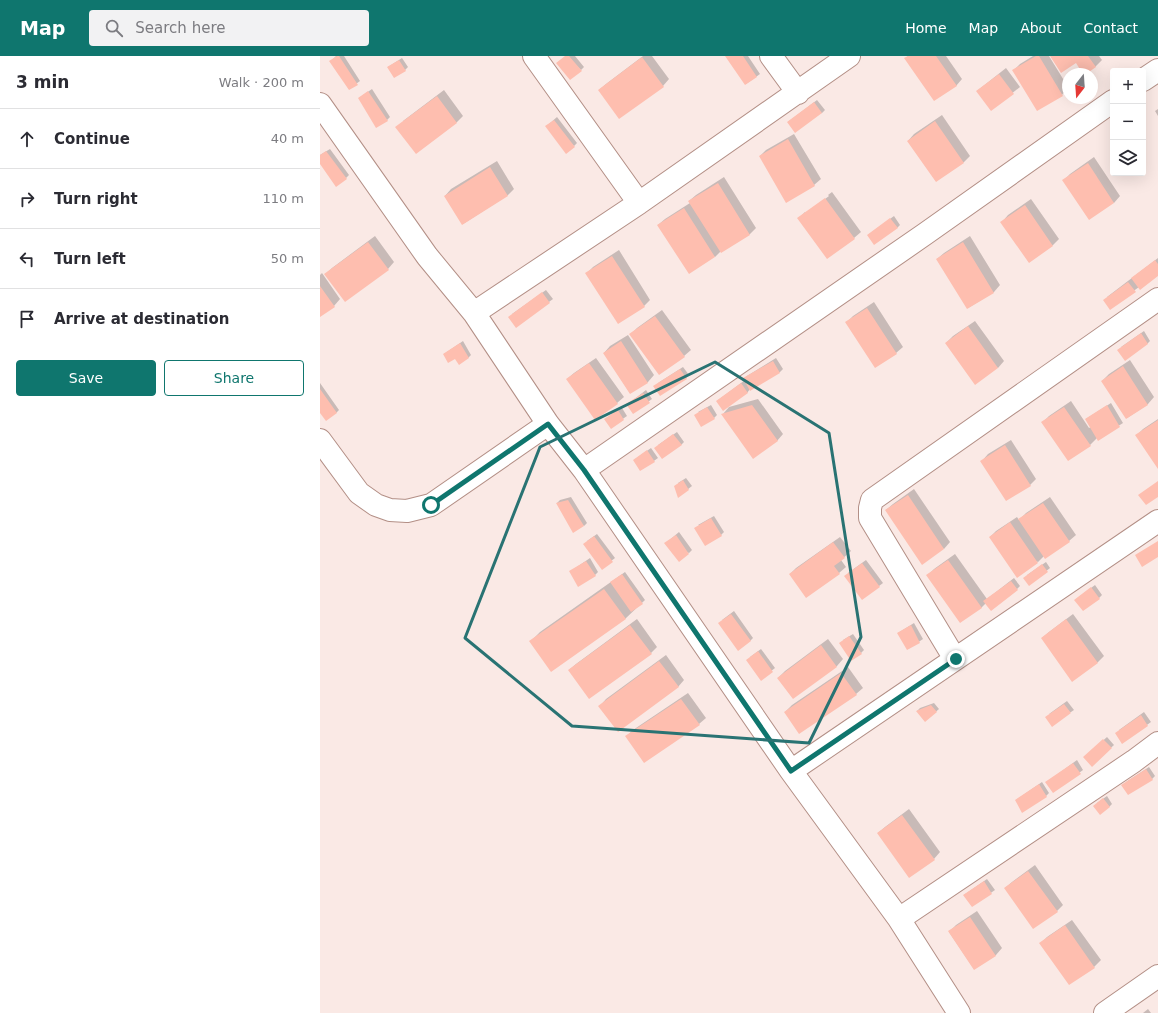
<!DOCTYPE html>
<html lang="en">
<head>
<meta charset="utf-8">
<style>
  body { margin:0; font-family:"DejaVu Sans",sans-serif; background:#f2f2f3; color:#2b2b33 }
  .controls { position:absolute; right:12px; top:12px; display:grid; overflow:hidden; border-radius:4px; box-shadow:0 4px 16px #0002 }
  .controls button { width:36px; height:36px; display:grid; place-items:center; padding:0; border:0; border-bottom:1px solid #e1e1e2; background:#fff; color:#2b2b33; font:20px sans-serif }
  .compass { position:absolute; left:742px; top:12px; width:36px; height:36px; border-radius:50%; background:#fff; box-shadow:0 4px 16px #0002; rotate:197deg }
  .stop { position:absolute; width:12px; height:12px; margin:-9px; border:3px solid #0f766e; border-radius:50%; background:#fff }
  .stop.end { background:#0f766e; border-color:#fff; box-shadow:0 1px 4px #0008 }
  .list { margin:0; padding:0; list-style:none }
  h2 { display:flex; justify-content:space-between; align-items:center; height:52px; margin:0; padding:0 16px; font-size:17px }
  h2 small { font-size:13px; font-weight:400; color:#7c7c81 }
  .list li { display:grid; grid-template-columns:26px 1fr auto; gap:12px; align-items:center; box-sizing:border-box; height:60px; padding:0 16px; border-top:1px solid #e1e1e2 }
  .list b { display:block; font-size:15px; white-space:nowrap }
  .list em { font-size:13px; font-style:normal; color:#7c7c81 }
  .actions { display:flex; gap:8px; padding:12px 16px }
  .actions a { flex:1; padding:9px 0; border:1px solid #0f766e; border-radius:4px; text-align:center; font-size:14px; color:#0f766e }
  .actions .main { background:#0f766e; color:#fff }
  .icon { flex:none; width:22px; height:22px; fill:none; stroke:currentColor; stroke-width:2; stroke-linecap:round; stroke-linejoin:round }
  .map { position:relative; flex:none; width:838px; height:957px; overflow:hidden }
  header { display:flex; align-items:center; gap:24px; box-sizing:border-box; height:56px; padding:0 20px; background:#0f766e; color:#fff }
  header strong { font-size:19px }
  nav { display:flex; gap:22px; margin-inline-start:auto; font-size:14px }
  .search { width:280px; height:36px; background:#f2f2f3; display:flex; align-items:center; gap:10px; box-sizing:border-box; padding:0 14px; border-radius:4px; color:#7c7c81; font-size:15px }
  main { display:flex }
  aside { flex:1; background:#fff }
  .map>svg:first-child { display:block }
  .shadow { fill:#0003 }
  .building { fill:#febeaf }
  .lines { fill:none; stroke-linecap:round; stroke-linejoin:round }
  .minor-casing { stroke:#b38f86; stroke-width:24 }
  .minor { stroke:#fff; stroke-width:22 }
  .route { stroke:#0f766e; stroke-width:5 }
  .marked { fill:none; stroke:#297373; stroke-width:3; stroke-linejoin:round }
</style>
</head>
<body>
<header>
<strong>Map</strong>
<div class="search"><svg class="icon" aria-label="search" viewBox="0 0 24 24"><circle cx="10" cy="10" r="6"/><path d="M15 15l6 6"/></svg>Search here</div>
<nav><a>Home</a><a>Map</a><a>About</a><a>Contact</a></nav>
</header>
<main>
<aside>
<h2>3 min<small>Walk · 200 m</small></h2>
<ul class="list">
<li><svg class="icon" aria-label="ahead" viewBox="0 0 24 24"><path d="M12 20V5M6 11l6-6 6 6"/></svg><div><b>Continue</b></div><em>40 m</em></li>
<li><svg class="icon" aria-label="right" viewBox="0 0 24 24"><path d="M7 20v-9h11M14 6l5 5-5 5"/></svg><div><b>Turn right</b></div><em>110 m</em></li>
<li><svg class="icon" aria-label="left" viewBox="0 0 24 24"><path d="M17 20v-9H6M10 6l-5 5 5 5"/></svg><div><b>Turn left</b></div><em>50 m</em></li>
<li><svg class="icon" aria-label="arrive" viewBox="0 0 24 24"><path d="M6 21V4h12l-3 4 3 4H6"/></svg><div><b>Arrive at destination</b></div></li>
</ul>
<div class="actions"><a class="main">Save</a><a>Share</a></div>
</aside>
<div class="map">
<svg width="838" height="957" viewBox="0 0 838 957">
  <rect width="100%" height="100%" fill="#fae9e5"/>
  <!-- shadow -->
  <path class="shadow" d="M16,0H24L40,25L29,33L11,5Z
    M246,0H255L264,11L261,14Z
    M323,0H332L349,23L343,30L279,34L286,28Z
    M406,0H428L440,18L426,28Z
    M588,0H626L642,23L636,30L586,2Z
    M713,0H729L748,31L742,39L694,14L700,8Z
    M731,0H779L782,4L775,11Z
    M82,2L88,11L85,14L68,11Z
    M686,12L700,31L671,54L657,35Z
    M52,33L70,61L67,64L39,42Z
    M124,34L143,60L137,66L96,97L83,65Z
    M497,44L505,54L502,57L468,66Z
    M838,53V60L835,55Z
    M622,59L650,100L644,106L616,125L588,85L594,78Z
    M237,61L257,87L254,90L229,68Z
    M474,78L501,123L494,129L440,100L446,94Z
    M10,93L29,119L26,122L0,106V99Z
    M774,101L800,140L794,147L744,124L750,118Z
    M177,105L194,133L188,139L143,168L125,140L131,133Z
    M404,121L436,172L430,178L401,196V195L395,201L338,169L345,163L370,147L369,145L376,139Z
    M512,136L541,176L534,182L479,162L485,156V158L509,140L508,139Z
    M711,143L739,183L733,189L709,206L682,166L688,159Z
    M574,160L580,169L577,172L548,179Z
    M55,180L74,206L68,213L6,218L12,212Z
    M650,180L680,229L674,236L648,252L617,203L624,197Z
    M299,194L330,244L324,250L267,217L273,211Z
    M838,202V219L819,231L790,252L787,241Z
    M2,217L20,243L14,250L0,260V219Z
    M226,234L233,243L196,270L192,258Z
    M554,246L583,291L576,297L526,267L533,260Z
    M342,254L371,294L364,300L311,278L317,272Z
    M655,265L684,305L678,312L626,287L633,280Z
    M824,275L830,285L827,288L801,291Z
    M308,279L334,319L328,326L310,337L284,297L290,290Z
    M143,285L151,299L148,302L135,301L124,298Z
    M276,302L304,341L297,347L247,323L254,317Z
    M456,302L463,313L460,316L430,333L427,337L397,345L425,324L424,323L427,320Z
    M810,304L834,341L828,348L807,362L782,325L789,318Z
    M363,311L369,319L366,322L338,327Z
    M0,327L19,354L16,357L0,355Z
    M326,334L332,343L314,356L308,348Z
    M438,343L463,378L457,385L403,358L409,351Z
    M751,345L769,372L771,371L766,363L791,347L803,367L778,383L777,382L770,389L723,366L729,360Z
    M391,349L397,359L394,362L378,356Z
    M302,352L307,360L291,371L289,360Z
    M838,363V411L817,379L823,373Z
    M357,376L364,386L361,389H338Z
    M691,384L716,423L710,429L662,405L668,398Z
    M331,392L338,402L321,414L314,404Z
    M366,422L372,430L359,440L358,427Z
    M594,433L630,486L624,493L566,454L573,448Z
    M251,441L267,467L264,470L237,447L240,444Z
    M730,441L756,479L749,485L724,500L718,506L670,481L676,475L697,461L699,464L706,457Z
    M394,460L404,476L401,479L378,469Z
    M359,476L372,494L369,497L346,487Z
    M277,478L295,502L282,512L267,485Z
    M520,481L531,495L521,504L526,511L519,517L470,518L476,512Z
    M635,498L667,543L694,522L700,530L697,533L666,547L661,552L608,519L614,513Z
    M270,502L278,516L275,519L251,515Z
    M546,504L563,527L542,543L528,517Z
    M726,506L730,512L709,529L707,519Z
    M305,516L325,544L305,563L211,585L220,576Z
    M775,529L782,539L779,542L759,541Z
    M414,555L433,582L430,585L402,564Z
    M753,558L784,600L778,606L752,624L722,582L729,576Z
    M317,563L337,591L331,597L249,614L256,608Z
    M594,567L603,583L588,593L578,577Z
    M533,578L544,594L541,597L523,584Z
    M508,583L523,603L517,610L473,642L458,622L465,615Z
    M441,593L455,612L441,623L430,601Z
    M346,599L364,624L358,631L280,650L286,643Z
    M528,611L543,632L536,638L465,656L472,649Z
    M368,637L386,662L379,668L306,681L313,674Z
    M747,645L754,654L751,656L729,658Z
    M614,647L619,653L605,665L597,655L600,652Z
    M824,656L831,666L803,686L799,674Z
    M787,681L794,689L772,709L765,701Z
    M757,704L763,714L733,736L727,726Z
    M829,711L835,720L832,723L806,726Z
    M722,726L729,737L726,740L696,744Z
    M787,740L792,748L789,751L777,747Z
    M589,753L620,796L614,803L558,777L565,771Z
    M715,809L743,849L737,855L685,832L692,826Z
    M667,823L675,834L652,850L644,839Z
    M657,855L682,892L676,899L654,913L629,876L636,869Z
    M752,864L781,904L774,911L721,887L727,881Z
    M828,953L831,957H823Z"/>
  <!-- building -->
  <path class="building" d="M17,0H19L38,29L29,34L9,5Z
    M245,0H249L262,15L250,24L236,7Z
    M405,0H423L437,21L425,29Z
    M588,0H616L637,30L614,45L584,2Z
    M716,0H719L743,40L717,55L692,14Z
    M730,0H768L776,11L766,18H763L756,7L741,17Z
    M322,1L344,31L299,63L278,34Z
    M79,4L86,15L74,22L67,11Z
    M679,18L694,38L671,55L656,35Z
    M48,35L68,65L56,72L38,42Z
    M117,40L137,67L96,98L75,71Z
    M494,46L502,57L475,77L467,66Z
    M234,64L255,91L246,98L225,70Z
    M615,65L644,107L616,126L587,85Z
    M468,83L495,130L466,147L439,100Z
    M6,95L27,123L16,131L0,108V99Z
    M768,107L794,147L769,164L742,124Z
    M170,111L188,140L142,169L124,140Z
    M398,127L430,179L401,197L368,145Z
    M505,142L535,183L507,203L477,162Z
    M705,149L733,190L709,207L680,166Z
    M364,152L395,201L369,218L337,169Z
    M570,162L578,172L554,189L547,179Z
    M48,186L69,214L25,246L4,218Z
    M643,186L674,237L647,253L616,203Z
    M292,200L325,251L298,268L265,217Z
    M835,204L838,208V220L820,234L811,222Z
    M808,226L816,236L790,254L783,244Z
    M0,230L15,251L0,261Z
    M222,236L230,247L196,272L188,261Z
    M547,252L577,298L555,312L525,266Z
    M335,260L365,301L339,319L309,278Z
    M648,270L678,312L655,329L625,287Z
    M821,277L828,288L805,305L797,294Z
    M301,285L328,327L310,338L283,297Z
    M140,287L149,302L139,309L135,303L128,307L123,298Z
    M453,305L460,317L430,335L423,322Z
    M269,307L298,348L275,364L246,323Z
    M803,310L828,349L806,363L781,325Z
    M360,313L367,323L340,340L333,330Z
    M421,327L428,337L403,355L396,345Z
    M0,333L17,357L6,365L0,357Z
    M323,337L330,347L313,358L306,348Z
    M432,349L458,385L433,403L401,358Z
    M787,349L800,371L778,385L765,363Z
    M387,351L395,363L381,371L374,359Z
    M744,351L771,390L748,405L721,366Z
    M298,354L304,364L291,373L284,363Z
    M838,364V413L815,379Z
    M353,378L362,389L342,403L334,392Z
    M685,389L711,430L686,445L660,405Z
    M327,394L335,406L320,415L313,404Z
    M363,424L369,434L358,442L354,430Z
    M838,425V441L826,449L818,439Z
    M588,439L624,493L602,509L565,454Z
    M248,444L264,470L253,477L236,447Z
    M723,447L750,486L725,503L698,463Z
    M391,462L402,480L385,490L374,472Z
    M690,466L718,507L697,522L669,481Z
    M356,479L369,498L359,506L344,487Z
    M274,480L293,506L282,514L263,488Z
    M838,485V501L822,511L815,499Z
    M513,486L525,502L514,510L520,518L486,542L469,518Z
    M628,504L662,552L640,567L606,519Z
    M266,505L276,520L258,531L249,515Z
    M542,507L560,531L542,544L524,520Z
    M722,508L728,516L709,530L703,522Z
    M302,518L323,548L311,556L290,526Z
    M691,525L698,534L671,555L663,545Z
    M771,531L780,543L763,555L754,544Z
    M284,533L306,563L231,616L209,585Z
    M411,558L431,585L418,595L398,567Z
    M746,563L778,607L752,626L721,582Z
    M310,569L332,598L269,643L248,614Z
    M591,569L600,587L587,594L577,577Z
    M529,580L542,598L531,605L519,587Z
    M501,589L517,611L473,643L457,622Z
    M438,595L453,616L441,625L426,604Z
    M339,605L359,631L298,676L278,650Z
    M521,617L537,639L479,678L464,656Z
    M361,643L380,669L324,707L305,680Z
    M744,648L751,657L732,671L725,661Z
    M611,649L617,656L605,666L596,655Z
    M821,659L828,670L802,688L795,677Z
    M783,683L792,692L772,711L763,701Z
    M753,707L761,718L733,737L725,726Z
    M826,713L833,724L808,739L801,729Z
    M719,728L727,741L702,757L695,744Z
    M783,742L790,751L780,759L773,750Z
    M582,759L615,804L589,822L557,777Z
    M708,815L738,856L713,873L684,832Z
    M664,825L672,838L652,851L643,839Z
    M650,861L676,900L654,914L628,875Z
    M745,869L775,912L749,929L719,887Z"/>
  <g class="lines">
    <defs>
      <path id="minor" d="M214,0L319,147
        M451,0L478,37
        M823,24L838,14
        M0,48L107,200L154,257L228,368L264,414L471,715L579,863L639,957
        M154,257L319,147L529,0
        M0,384L39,437L56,449L70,454L87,455L111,449L228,368
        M264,414L605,178L793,45
        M635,603L550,462V452L552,444L838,243
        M471,715L838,465
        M579,863L814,705L838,687
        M785,957L838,920"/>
    </defs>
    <!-- minor casing -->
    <use href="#minor" class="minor-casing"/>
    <!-- minor -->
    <use href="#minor" class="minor"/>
  </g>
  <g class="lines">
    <!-- route -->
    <path class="route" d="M111,449L228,368L264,414L471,715L636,603"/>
  </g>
  <!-- marked area -->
  <path class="marked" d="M395,306L509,377L541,581L489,687L252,670L145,582L220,391Z"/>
</svg>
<div class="controls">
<button>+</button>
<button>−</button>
<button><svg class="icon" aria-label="layers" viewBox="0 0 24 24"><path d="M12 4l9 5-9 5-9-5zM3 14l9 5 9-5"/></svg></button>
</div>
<svg class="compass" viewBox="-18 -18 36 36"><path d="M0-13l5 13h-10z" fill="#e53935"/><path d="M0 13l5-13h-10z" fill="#7c7c81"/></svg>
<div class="stop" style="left:111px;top:449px"></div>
<div class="stop end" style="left:636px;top:603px"></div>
</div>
</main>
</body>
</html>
